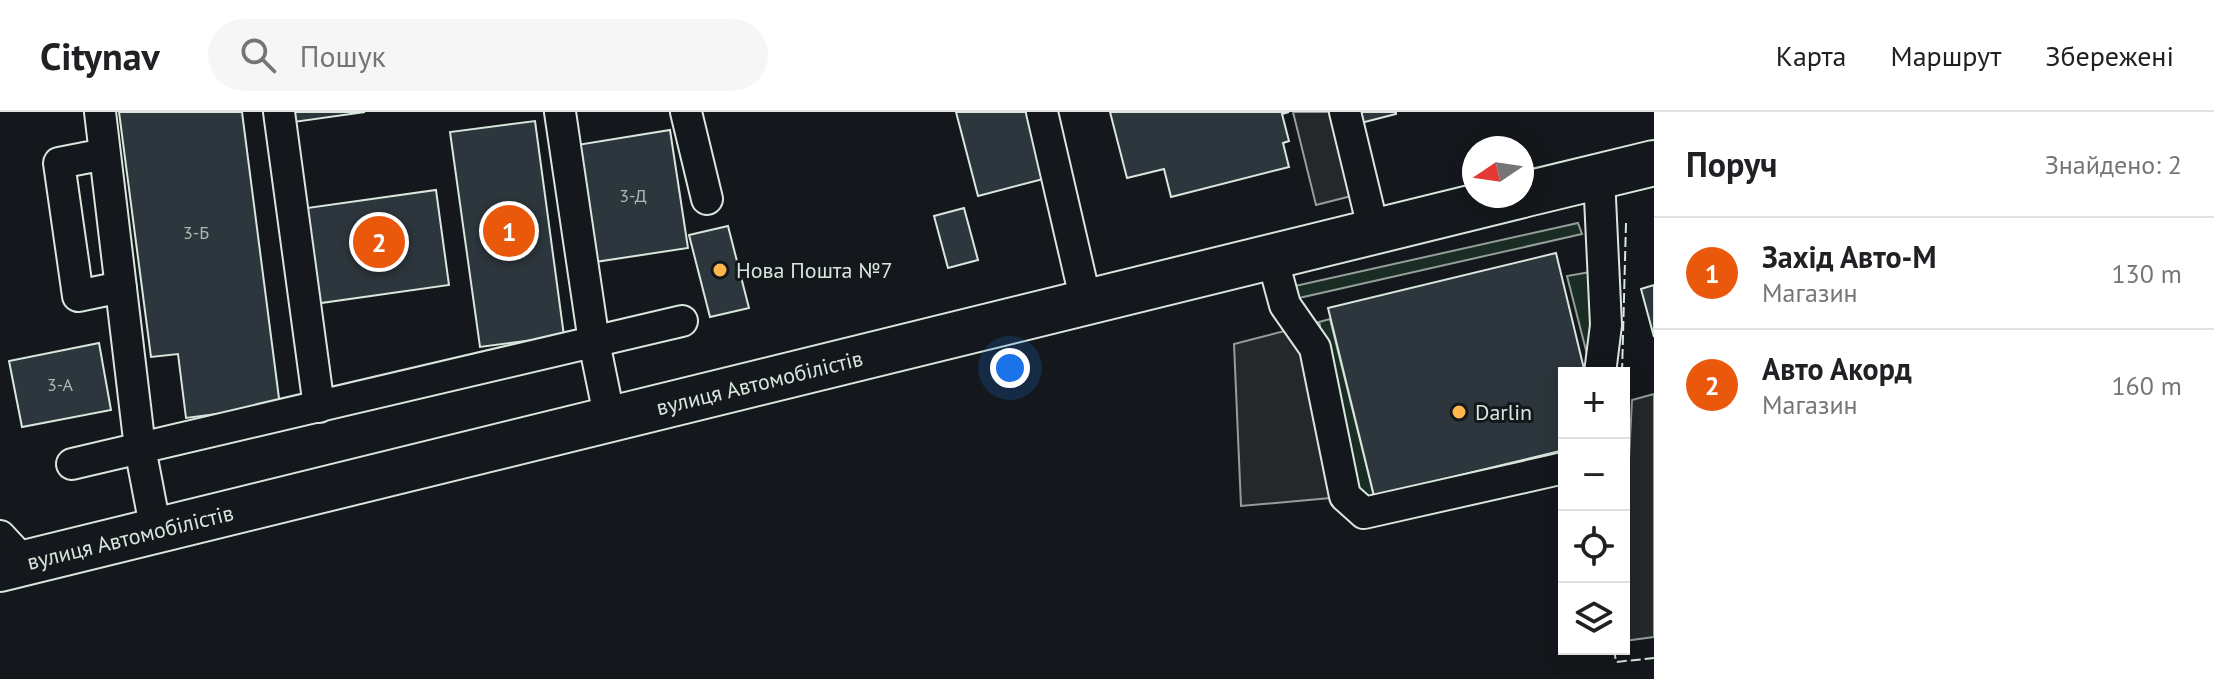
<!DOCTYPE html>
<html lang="uk">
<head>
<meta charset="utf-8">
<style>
  body { margin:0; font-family:"PT Sans",sans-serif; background:#f6f6f6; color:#202124 }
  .controls { position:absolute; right:24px; bottom:24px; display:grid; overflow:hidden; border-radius:0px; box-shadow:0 4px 20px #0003 }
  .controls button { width:72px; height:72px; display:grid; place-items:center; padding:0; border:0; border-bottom:2px solid #e0e0e0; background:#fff; color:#202124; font:40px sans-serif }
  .compass { position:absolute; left:1462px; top:24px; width:72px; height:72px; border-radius:50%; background:#fff; box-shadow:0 4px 20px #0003; rotate:257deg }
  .you { position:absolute; left:1010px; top:256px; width:28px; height:28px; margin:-20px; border:6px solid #fff; border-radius:50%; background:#1a73e8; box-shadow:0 0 0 12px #1a73e833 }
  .badge { display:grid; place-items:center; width:52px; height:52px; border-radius:50%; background:#ea580c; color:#fff; font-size:26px; font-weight:700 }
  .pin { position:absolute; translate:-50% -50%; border:4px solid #fff; box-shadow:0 2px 8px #0006 }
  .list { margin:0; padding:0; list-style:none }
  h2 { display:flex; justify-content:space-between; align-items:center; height:104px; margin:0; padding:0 32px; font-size:34px }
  h2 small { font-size:26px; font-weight:400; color:#757577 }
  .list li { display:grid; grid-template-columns:52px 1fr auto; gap:24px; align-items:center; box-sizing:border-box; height:112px; padding:0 32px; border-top:2px solid #e0e0e0 }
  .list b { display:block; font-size:30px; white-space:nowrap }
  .list p { margin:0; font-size:26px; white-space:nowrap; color:#757577 }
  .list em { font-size:26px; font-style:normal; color:#757577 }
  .icon { flex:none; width:44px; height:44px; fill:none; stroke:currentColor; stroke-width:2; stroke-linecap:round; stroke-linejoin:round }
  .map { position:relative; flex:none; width:1654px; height:567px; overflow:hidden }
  header { display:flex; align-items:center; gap:48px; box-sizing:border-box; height:112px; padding:0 40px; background:#fff; border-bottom:2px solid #e0e0e0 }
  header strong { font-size:38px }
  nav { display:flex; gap:44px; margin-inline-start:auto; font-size:28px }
  .search { width:560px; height:72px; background:#f6f6f6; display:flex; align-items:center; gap:20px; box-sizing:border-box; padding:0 28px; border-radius:44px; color:#757577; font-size:30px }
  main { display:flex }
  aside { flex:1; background:#fff }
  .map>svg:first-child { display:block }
  .green { fill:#1a2d24; stroke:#939e99; stroke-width:2 }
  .parking { fill:#24282b; stroke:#939e99; stroke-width:2 }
  .building { fill:#2c363c; stroke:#d8e6dc; stroke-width:2 }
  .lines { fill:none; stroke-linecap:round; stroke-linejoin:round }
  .minor-casing { stroke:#d8e6dc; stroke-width:34 }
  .highway-casing { stroke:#d8e6dc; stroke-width:48 }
  .minor { stroke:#14181c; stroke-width:30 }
  .highway { stroke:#14181c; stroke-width:44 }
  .fence { stroke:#d8e6dc; stroke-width:2; stroke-dasharray:10 4; stroke-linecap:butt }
  .poi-dot { fill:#ffb74d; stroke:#14181c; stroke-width:3 }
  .labels { text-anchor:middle; stroke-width:6; stroke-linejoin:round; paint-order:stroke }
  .number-label { font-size:18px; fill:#adbab4 }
  .poi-label { font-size:22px; fill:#d8e6dc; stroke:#14181c; text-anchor:start }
  .street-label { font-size:22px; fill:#d8e6dc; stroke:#14181c }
</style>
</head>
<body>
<header>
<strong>Citynav</strong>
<div class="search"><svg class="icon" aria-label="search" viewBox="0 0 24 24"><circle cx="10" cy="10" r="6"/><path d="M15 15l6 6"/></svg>Пошук</div>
<nav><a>Карта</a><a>Маршрут</a><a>Збережені</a></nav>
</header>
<main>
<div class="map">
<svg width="1654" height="567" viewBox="0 0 1654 567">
  <rect width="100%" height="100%" fill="#14181c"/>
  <!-- green -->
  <path class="green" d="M1578,111L1582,122L1290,188L1286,176Z
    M1596,159L1590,254L1567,164Z
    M1330,207L1374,384H1352L1319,210Z"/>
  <!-- parking -->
  <path class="parking" d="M1293,0H1348L1367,80L1316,93Z
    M1319,210L1352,384L1241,394L1234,232Z
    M1654,282V525L1624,529V445L1632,288Z"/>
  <!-- building -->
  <path class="building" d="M119,0H242L280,294L186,306L178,242L151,245Z
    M292,0H365L294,10Z
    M956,0H1030L1047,66L978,84Z
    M1110,0H1289L1282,2L1289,29L1283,31L1289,55L1171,85L1164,57L1127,66Z
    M1345,0H1396V2L1349,14Z
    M535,9L564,224L480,235L450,20Z
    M670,18L688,136L595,150L577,33Z
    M436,78L449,173L314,192L300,97Z
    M964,96L978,148L948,156L934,104Z
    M728,114L749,196L710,205L689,123Z
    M1556,141L1585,261H1564V338L1374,384L1328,196Z
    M1654,173V225L1641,177Z
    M99,231L111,298L22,315L9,249Z"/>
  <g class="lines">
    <defs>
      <path id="minor" d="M100,0L140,336L156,419
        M279,0L319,295
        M560,0L594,230L610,308
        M686,0L707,87
        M1042,0L1086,190
        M1345,0L1374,120
        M105,42L59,51L78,184L121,175
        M1599,65L1606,213L1600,261
        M1272,145L1285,193L1315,236L1345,384L1364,401L1564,356
        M72,352L682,209
        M0,424L25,451"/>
      <g id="highway">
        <path d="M1522,83L1654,51"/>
        <path id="s1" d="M0,457L1519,84"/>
      </g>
    </defs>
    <!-- minor casing -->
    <use href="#minor" class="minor-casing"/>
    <!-- highway casing -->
    <use href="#highway" class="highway-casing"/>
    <!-- minor -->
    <use href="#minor" class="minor"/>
    <!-- highway -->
    <use href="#highway" class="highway"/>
    <!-- fence -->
    <path class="fence" d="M1622,261L1626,111
      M1614,537L1616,550L1654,546"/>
  </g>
  <!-- markers -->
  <g class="poi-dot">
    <circle cx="720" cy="158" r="8"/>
    <circle cx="1459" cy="300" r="8"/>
  </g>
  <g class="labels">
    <!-- number labels -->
    <g class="number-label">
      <text x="633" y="90">3-Д</text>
      <text x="196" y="127">3-Б</text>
      <text x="60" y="279">3-А</text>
    </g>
    <!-- poi labels -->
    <g class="poi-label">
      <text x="736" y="166">Нова Пошта №7</text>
      <text x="1475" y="308">Darlin</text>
    </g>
    <!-- street labels -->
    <g class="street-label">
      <text dy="8" stroke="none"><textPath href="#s1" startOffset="782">вулиця Автомобілістів</textPath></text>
      <text dy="8" stroke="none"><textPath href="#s1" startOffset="134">вулиця Автомобілістів</textPath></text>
    </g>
  </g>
</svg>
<div class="controls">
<button>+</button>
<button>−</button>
<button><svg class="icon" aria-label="locate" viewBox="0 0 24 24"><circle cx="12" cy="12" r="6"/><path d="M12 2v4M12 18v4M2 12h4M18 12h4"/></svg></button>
<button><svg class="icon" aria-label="layers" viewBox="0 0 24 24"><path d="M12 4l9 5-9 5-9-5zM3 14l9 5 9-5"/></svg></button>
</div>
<svg class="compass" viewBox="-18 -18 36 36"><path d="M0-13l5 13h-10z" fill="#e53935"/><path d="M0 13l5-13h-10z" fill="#757577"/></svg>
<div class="you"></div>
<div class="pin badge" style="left:509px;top:119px">1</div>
<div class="pin badge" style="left:379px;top:130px">2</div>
</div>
<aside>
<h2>Поруч<small>Знайдено: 2</small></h2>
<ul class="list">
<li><span class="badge">1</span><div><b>Захід Авто-М</b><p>Магазин</p></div><em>130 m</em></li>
<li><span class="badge">2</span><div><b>Авто Акорд</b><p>Магазин</p></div><em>160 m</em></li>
</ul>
</aside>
</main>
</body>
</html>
